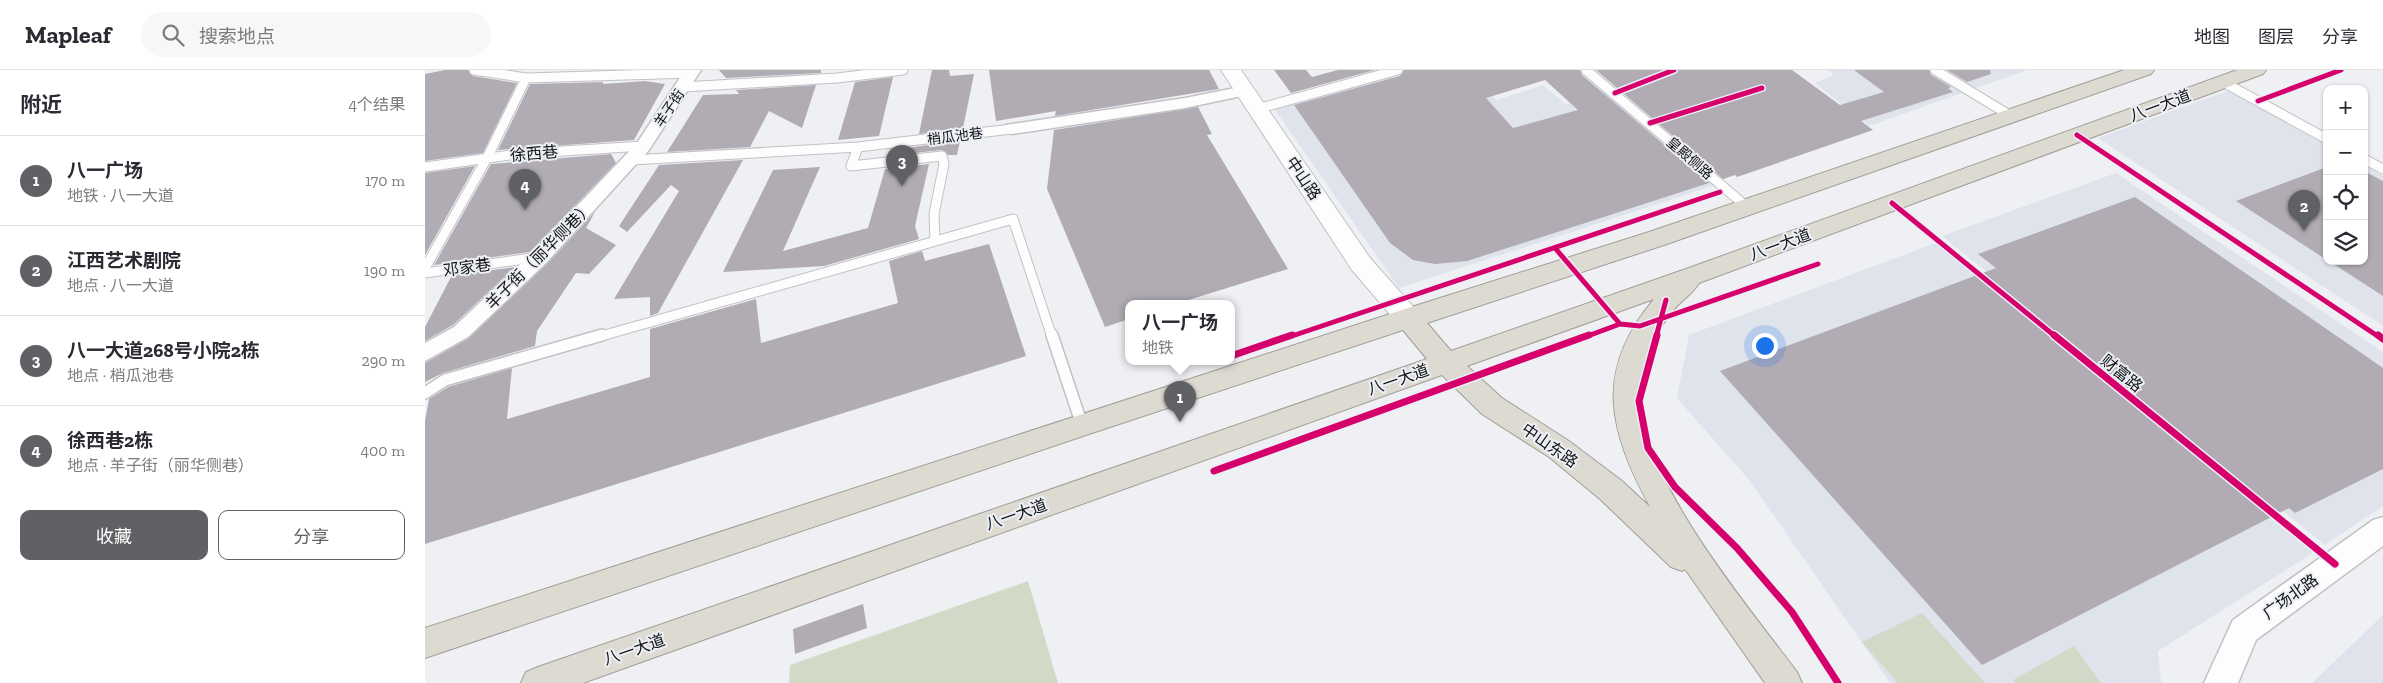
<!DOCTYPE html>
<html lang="zh">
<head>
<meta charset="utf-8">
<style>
  body { margin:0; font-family:"Zilla Slab","Noto Sans SC",serif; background:#f7f7f7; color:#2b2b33 }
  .controls { position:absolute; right:15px; top:15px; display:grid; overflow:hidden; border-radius:10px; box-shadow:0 1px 4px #0004 }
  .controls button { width:45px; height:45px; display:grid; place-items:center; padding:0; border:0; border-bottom:1px solid #e1e1e2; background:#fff; color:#2b2b33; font:25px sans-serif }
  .you { position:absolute; left:1339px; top:275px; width:18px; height:18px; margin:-12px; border:4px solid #fff; border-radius:50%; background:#1a73e8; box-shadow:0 0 0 8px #1a73e833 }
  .badge { display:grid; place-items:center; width:32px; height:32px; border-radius:50%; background:#606164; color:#fff; font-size:16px; font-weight:700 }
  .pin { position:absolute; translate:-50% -41px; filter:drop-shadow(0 1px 2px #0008) }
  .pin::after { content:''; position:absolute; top:26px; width:18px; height:15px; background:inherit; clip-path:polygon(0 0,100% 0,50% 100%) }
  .popup { position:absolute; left:700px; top:230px; width:110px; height:65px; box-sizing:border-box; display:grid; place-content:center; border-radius:10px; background:#fff; filter:drop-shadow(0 1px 4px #0005); font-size:16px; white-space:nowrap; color:#7c7c81 }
  .popup b { font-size:19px; color:#2b2b33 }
  .popup::after { content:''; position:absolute; left:50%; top:100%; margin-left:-10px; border:10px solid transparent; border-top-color:#fff }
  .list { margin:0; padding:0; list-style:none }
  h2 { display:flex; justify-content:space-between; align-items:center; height:65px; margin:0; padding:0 20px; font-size:21px }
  h2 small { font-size:16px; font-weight:400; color:#7c7c81 }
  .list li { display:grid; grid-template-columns:32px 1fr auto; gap:15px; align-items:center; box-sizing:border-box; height:90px; padding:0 20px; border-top:1px solid #e1e1e2 }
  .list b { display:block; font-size:19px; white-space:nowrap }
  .list p { margin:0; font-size:16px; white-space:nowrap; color:#7c7c81 }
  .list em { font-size:16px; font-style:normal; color:#7c7c81 }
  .actions { display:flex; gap:10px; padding:15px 20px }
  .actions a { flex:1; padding:11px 0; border:1px solid #606164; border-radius:10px; text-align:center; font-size:18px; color:#606164 }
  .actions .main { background:#606164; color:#fff }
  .icon { flex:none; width:28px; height:28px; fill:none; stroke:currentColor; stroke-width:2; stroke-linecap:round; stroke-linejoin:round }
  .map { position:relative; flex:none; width:1958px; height:613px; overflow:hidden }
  header { display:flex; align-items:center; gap:30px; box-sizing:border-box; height:70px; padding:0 25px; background:#fff; border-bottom:1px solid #e1e1e2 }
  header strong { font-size:24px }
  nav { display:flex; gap:28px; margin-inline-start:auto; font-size:18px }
  .search { width:350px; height:45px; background:#f7f7f7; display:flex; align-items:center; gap:12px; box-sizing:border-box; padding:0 18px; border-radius:28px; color:#7c7c81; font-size:19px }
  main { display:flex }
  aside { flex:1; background:#fff }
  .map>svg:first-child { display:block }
  .built { fill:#dfe3ec }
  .green { fill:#d3d9c7 }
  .building { fill:#b1abb3; fill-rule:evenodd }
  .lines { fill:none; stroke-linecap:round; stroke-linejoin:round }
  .service-far1-casing { stroke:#c1c2c4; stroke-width:11 }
  .service-casing { stroke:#c1c2c4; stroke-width:14 }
  .minor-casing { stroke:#c1c2c4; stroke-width:3 }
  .tertiary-casing { stroke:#c1c2c4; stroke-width:3 }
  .secondary-casing { stroke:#c1c2c4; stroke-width:2 }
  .trunk-casing { stroke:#a09e95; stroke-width:2 }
  .service-far1 { stroke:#fdfdfd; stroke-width:9 }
  .service { stroke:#fdfdfd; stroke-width:11 }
  .minor { fill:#fdfdfd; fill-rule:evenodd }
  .tertiary { fill:#fdfdfd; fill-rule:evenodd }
  .secondary { fill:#fdfdfd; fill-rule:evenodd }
  .trunk { fill:#dddad2; fill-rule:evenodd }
  .cycleway-far1-casing { stroke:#edeff6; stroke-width:8 }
  .cycleway-casing { stroke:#edeff6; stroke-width:10 }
  .cycleway-far1 { stroke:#d6006c; stroke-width:5 }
  .cycleway { stroke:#d6006c; stroke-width:7 }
  .labels { text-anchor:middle; stroke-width:4; stroke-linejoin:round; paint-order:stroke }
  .far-street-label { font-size:14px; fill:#131416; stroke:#edeff6 }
  .street-label { font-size:16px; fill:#131416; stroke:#edeff6 }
</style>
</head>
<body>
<header>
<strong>Mapleaf</strong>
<div class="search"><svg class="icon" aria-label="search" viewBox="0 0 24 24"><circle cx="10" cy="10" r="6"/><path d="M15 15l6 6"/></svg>搜索地点</div>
<nav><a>地图</a><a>图层</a><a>分享</a></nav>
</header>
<main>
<aside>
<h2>附近<small>4个结果</small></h2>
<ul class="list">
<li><span class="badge">1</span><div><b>八一广场</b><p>地铁 · 八一大道</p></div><em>170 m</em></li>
<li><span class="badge">2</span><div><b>江西艺术剧院</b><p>地点 · 八一大道</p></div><em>190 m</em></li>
<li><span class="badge">3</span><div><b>八一大道268号小院2栋</b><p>地点 · 梢瓜池巷</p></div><em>290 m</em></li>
<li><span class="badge">4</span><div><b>徐西巷2栋</b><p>地点 · 羊子街（丽华侧巷）</p></div><em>400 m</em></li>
</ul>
<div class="actions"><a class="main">收藏</a><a>分享</a></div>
</aside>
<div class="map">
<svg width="1958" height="613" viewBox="0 0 1958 613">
  <rect width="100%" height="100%" fill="#eff0f4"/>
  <!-- built -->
  <path class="built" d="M982,0L1044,3L1072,30L1118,15L1140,34L1184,21L1291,115L974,218L848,37Z
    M1403,0H1602L1444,56L1390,13L1409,5Z
    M1805,20L1902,74V191H1939V95L1958,106V256L1673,68Z
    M1691,103L1958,282V436L1900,475L1517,166Z
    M1511,173L1888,483L1733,581L1736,613H1465L1325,411L1252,328L1264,265Z
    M1958,545V613H1887Z"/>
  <!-- green -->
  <path class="green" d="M603,511L633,613H364L365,595Z
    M1497,543L1560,613H1473L1437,572Z
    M1649,576L1676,613H1591L1588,610Z"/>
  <!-- building -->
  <path class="building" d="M20,0H43L48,6L92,13L58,83L0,91V4Z
    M294,0H396V3L301,8Z
    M507,0H524L525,6L549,4L538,58L494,64Z
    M564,0H784L794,19L630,46L631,41L571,51Z
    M849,0H881L887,7L913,0H950L866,23Z
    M979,0H1155L1157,5L1284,113L1042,191L1010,194L988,190L965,173L869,35L975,6ZM1120,10L1153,40L1088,58L1061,28Z
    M1171,0H1367L1415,35L1459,22L1429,0H1504L1506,5L1526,17L1523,18L1528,22L1436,51L1448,60L1312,107L1310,105L1298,109Z
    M1522,0H1565L1566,4L1542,12Z
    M468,7L454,66L413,70L430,12Z
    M220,11L240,14L209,70L73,80L105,14L178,12V14Z
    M391,15L377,58L344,41L325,77L242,82L278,25L314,24L311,20Z
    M773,37L787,64L782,65L863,199L754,233H704V249L680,257L622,119L629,60Z
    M535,71L532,85H523L521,82L516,80L463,86L465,80Z
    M186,84L191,93L105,182L9,195L66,94Z
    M318,90L233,243L225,246V227L189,229L254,121L246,115L202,162L194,156L234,95Z
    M504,94L490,156L494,169L399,196L298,202L348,100L395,97L358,181L443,158L460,99Z
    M50,96L0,185V103Z
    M1902,97V190L1811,131Z
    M1939,101L1958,111V226L1904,191H1939Z
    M1710,127L1958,298V399L1870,443L1864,438L1557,595L1295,301L1571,198L1553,184Z
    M170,142L161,158L191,175L164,204L151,203L112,261L110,276L18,303L0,312V293L44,268L123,193Z
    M564,174L601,286L0,474V351L4,329L23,317L87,298L82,349L225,307V259L331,229L336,273L473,233L464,191L497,181L500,191Z
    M90,197L28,255L0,271V257L27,205Z
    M438,534L442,558L370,584L368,559Z"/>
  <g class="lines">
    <defs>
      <path id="service-far1" d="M49,0L101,8L267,3
        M1161,0L1322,137
        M1510,0L1586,46
        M1798,12L1902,69
        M258,17L412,8L478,0
        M832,39L973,0
        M433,77L426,96L517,86L519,94L509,144L510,171
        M1939,89L1958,99
        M206,90L433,77L587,59
        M0,97L92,84L218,76
        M0,198L62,88L101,8
        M0,203L114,187
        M173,267L588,149L627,267"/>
      <path id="service" d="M627,265L657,355
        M0,323L20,310L177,265"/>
      <path id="minor" d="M260,0H276L224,80L122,192L43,267L0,291V273L29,257L108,182L212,73Z
        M820,16L826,18L828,21L826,24L760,38L587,64L581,63L579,59L581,55L587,54L760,28Z"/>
      <path id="tertiary" d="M1958,447V476L1831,570L1813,613H1779L1808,550L1948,450Z"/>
      <path id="secondary" d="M796,0H816L945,188L992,241L996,248L992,255L983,257L974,255L927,200Z"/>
      <path id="trunk" d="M1699,0H1729L1726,4L1242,174L1002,253L1026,281L1261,199L1812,0H1841L1838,4L1274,213C1269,222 1260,228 1253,235C1240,249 1230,265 1223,283C1218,300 1214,322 1216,339C1228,424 1321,534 1372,602L1377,613H1340L1260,499L1257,501L1246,497L1175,429L1124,387L1057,344L1017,305L158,613H96L101,602L113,597L1002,289L978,260L667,363L0,588V558L974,241L1224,162ZM1229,229C1168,302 1184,360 1225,437L1197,411L1144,371L1077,328L1042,296Z"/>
    </defs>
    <!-- service-far1 casing -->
    <use href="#service-far1" class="service-far1-casing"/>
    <!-- service casing -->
    <use href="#service" class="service-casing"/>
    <!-- minor casing -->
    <use href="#minor" class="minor-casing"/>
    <!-- tertiary casing -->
    <use href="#tertiary" class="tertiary-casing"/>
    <!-- secondary casing -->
    <use href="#secondary" class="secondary-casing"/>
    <!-- trunk casing -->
    <use href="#trunk" class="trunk-casing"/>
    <!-- service-far1 -->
    <use href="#service-far1" class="service-far1"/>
    <!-- service -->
    <use href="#service" class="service"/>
    <!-- minor -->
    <use href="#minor" class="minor"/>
    <!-- tertiary -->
    <use href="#tertiary" class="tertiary"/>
    <!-- secondary -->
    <use href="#secondary" class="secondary"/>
    <!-- trunk -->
    <use href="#trunk" class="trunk"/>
    <defs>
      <path id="cycleway-far1" d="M1190,23L1249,0
        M1833,31L1916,0
        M1225,53L1337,18
        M1652,65L1954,267
        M1467,133L1631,267
        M1130,178L1195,254
        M864,267L1295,122
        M1160,267L1195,254L1215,256L1393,194
        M1231,267L1241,230"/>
      <path id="cycleway" d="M1232,265L1214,331L1223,378L1250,417L1312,478L1367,542L1413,613
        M1629,265L1910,494
        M1953,265L1958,269
        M806,286L867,265
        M789,401L1164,265"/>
    </defs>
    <!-- cycleway-far1 casing -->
    <use href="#cycleway-far1" class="cycleway-far1-casing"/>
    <!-- cycleway casing -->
    <use href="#cycleway" class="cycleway-casing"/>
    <!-- cycleway-far1 -->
    <use href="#cycleway-far1" class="cycleway-far1"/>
    <!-- cycleway -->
    <use href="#cycleway" class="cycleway"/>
  </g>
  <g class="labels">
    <!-- far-street labels -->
    <g class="far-street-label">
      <text transform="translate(244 38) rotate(-56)" y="5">羊子街</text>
      <text transform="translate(530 66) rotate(-7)" y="5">梢瓜池巷</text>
      <text transform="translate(1265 88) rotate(41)" y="5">皇殿侧路</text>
    </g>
    <!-- street labels -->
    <g class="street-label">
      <text transform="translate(1735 35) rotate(-20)" y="6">八一大道</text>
      <text transform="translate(109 83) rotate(-5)" y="6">徐西巷</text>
      <text transform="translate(879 108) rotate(56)" y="6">中山路</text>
      <text transform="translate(1355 174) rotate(-20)" y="6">八一大道</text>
      <text transform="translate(114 185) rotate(-45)" y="6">羊子街（丽华侧巷）</text>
      <text transform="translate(42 197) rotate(-8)" y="6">邓家巷</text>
      <text transform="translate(1697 303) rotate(39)" y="6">财富路</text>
      <text transform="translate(973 309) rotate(-19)" y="6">八一大道</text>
      <text transform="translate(1125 375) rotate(35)" y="6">中山东路</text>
      <text transform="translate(591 444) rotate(-19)" y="6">八一大道</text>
      <text transform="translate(1865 526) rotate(-36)" y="6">广场北路</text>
      <text transform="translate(209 579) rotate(-19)" y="6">八一大道</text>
    </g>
  </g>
</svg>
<div class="controls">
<button>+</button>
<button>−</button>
<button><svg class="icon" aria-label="locate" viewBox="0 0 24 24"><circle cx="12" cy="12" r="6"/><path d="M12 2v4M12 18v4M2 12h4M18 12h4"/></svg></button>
<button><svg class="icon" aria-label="layers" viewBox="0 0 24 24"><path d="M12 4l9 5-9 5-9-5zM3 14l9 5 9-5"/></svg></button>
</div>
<div class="you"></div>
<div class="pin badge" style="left:755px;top:352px">1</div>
<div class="popup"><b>八一广场</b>地铁</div>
<div class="pin badge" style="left:1879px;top:161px">2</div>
<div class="pin badge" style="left:477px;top:116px">3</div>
<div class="pin badge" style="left:100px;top:140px">4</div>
</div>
</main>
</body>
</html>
